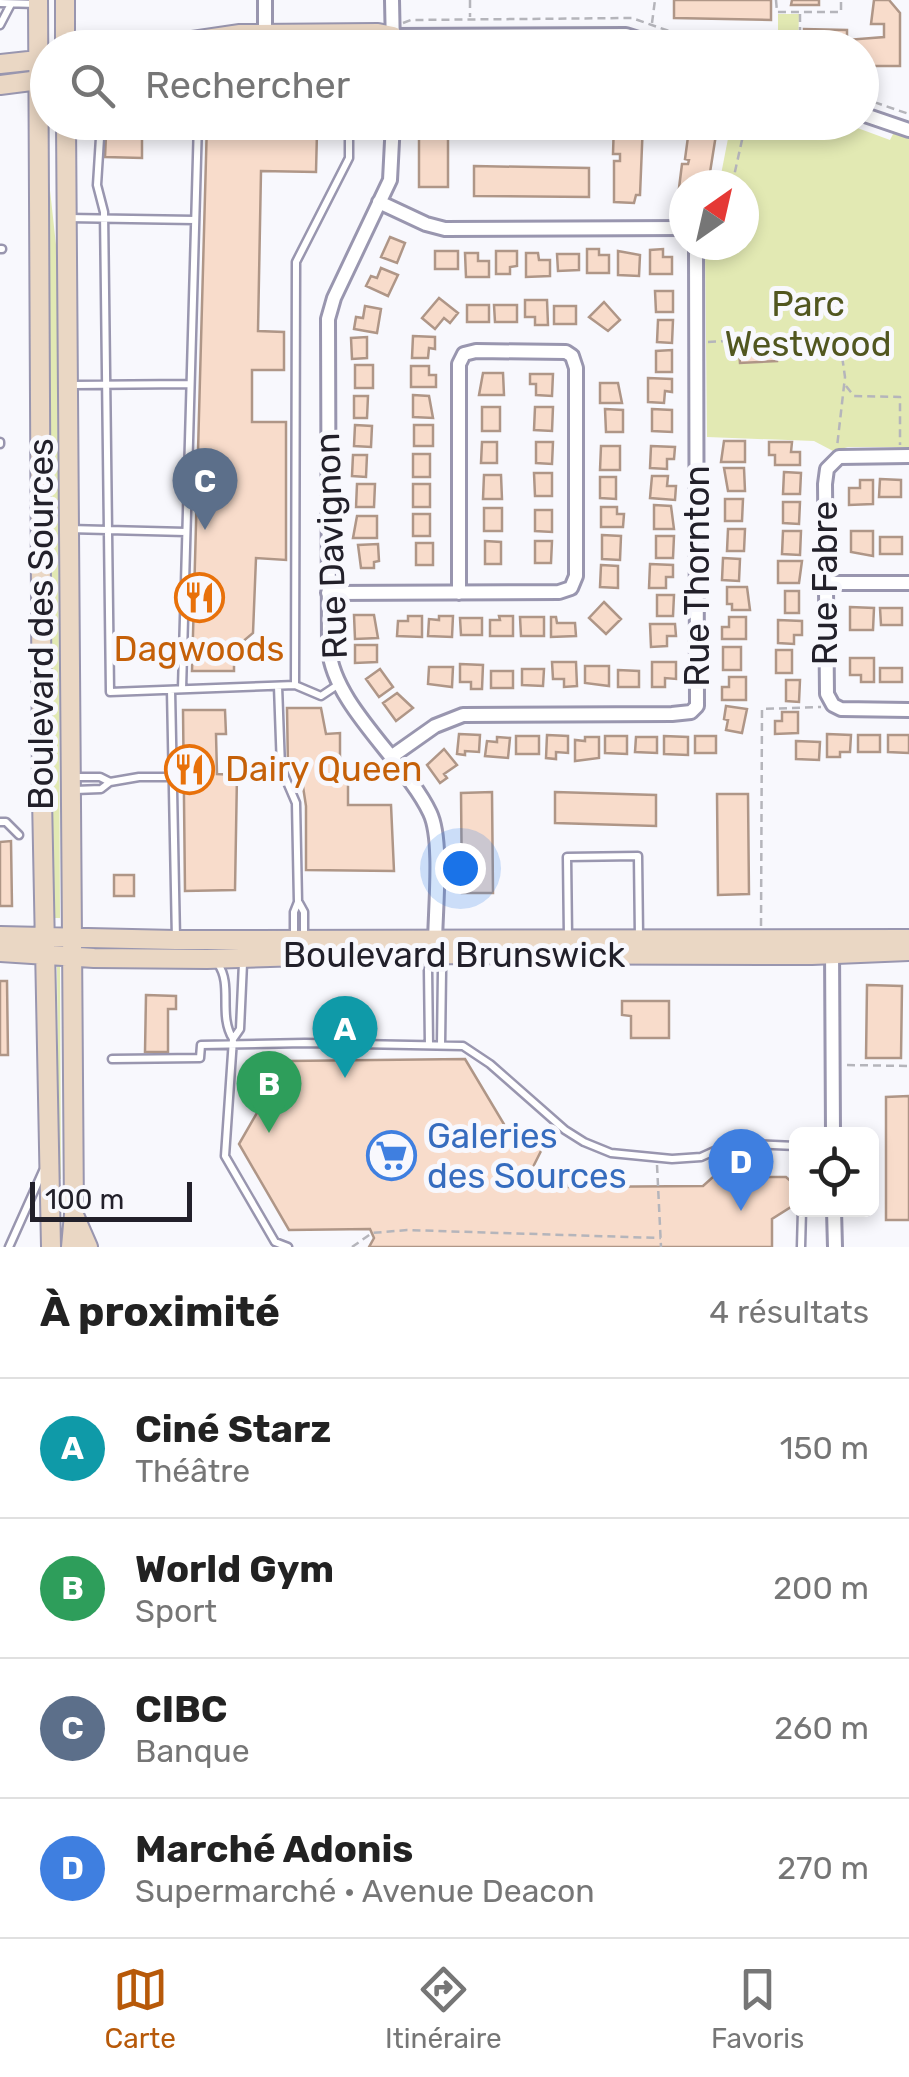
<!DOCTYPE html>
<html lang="fr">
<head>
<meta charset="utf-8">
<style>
  body { margin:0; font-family:Rubik,sans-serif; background:#f2f2f2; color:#222 }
  .controls { position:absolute; right:30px; bottom:30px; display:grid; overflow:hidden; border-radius:15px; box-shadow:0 5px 15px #0003 }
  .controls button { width:90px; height:90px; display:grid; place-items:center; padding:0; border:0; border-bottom:2px solid #e0e0e0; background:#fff; color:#222; font:50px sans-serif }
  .compass { position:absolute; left:669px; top:170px; width:90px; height:90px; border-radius:50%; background:#fff; box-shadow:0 5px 15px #0003; rotate:34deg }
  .scale { position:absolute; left:30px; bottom:25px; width:162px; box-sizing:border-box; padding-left:10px; border:5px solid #22202a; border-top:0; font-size:28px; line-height:35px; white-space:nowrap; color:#22202a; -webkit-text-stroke:8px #f8f8fd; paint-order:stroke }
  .you { position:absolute; left:460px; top:868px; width:35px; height:35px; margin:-25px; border:8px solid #fff; border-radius:50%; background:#1a73e8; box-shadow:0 0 0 15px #1a73e833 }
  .badge { display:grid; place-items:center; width:65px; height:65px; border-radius:50%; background:#b75909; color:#fff; font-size:32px; font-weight:700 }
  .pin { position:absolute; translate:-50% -82px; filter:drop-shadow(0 2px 5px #0008) }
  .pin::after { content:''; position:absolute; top:52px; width:35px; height:30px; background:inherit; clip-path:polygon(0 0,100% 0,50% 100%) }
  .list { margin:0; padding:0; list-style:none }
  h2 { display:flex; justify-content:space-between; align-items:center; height:130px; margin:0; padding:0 40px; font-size:42px }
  h2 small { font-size:32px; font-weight:400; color:#767676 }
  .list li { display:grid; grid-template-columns:65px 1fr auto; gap:30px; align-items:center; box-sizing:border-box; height:140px; padding:0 40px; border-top:2px solid #e0e0e0 }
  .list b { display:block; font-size:38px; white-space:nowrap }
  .list p { margin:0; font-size:32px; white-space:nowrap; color:#767676 }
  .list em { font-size:32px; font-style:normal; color:#767676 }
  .icon { flex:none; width:55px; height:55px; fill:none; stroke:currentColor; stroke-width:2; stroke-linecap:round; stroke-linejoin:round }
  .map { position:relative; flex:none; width:909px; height:1247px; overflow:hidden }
  .search { position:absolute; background:#fff; box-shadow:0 5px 15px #0003; left:30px; right:30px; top:30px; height:110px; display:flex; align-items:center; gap:25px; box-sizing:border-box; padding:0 35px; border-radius:55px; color:#767676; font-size:38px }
  .sheet { height:690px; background:#fff }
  nav { display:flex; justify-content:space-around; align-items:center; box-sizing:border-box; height:140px; border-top:2px solid #e0e0e0; background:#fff; font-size:28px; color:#767676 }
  nav a { display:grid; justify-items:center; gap:5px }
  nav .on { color:#b75909 }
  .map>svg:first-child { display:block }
  .green { fill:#e2e9b3 }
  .building { fill:#f8dccb; stroke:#af9687; stroke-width:2.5 }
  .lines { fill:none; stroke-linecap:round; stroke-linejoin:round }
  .lane-casing { stroke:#9996af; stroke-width:11 }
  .street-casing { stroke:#9996af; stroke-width:18 }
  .secondary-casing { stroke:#9996af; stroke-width:22 }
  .path { stroke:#b5b5bb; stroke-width:2.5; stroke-dasharray:8 5; stroke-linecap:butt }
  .lane { stroke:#fff; stroke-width:6 }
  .street { stroke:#fff; stroke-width:12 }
  .secondary { stroke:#ead7c4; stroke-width:18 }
  .labels { text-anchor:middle; stroke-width:10; stroke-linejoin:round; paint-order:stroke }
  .park-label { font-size:35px; fill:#51561f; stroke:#f8f8fd }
  .street-label { font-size:35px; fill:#22202a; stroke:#f8f8fd }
  .food-label { font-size:35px; fill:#c56008; stroke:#f8f8fd }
  .shop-label { font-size:35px; fill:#366cbe; stroke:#f8f8fd; text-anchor:start }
</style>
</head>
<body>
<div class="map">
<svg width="909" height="1247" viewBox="0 0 909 1247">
  <rect width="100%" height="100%" fill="#f8f8fd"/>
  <!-- green -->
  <path class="green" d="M778,14H799L798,45L778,44Z
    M380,40L377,46L196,48L228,42Z
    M731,123H844L890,140L894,132L909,137V447H848L833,451L814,441L707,437L705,245H744V185H719Z
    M49,181L57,254L60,918H53Z
    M57,966H60L61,1179H59Z"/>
  <!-- building -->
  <path class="building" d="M674,0H771V20L674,18Z
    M792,0H819V5H791Z
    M874,0H889L900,13V66H862V48H804V29L847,30V40L884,37V24H871Z
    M207,122H331V133L317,132L316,172L261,171L258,331L284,332V370H252V422H286V560L256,558L253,633L234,649V671H192Z
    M419,122H448V187H419Z
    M614,122H643L640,195H636L634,203L614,202V161H620V154H613Z
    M690,122H718L708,185H684V197L678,196L682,164H688L689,160L685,159Z
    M106,135H142V158L105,157Z
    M474,166L589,168V197L474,196Z
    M390,237L405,243L397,263L381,257Z
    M587,249H599V255H609V273H587Z
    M663,249V257H672V274H650V250Z
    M435,251H458V269H435Z
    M496,251H517V266L510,267V274H496Z
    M618,251L640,255L639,276L618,275Z
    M465,253H478V261H489V277H466Z
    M526,253H538L539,260H550V276L526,277Z
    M557,254H579V270L558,271Z
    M381,268L398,275L388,296L366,286L371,276L377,278Z
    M655,291H673V312H656Z
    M439,298L458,313L450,323L444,318L435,329L422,318Z
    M525,300H547L548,325H535V317H525Z
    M604,302L620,320L608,331L589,317Z
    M467,305H489V322H467Z
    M494,305H517V322H495Z
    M365,306L381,309L377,333L354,329L356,317L363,318Z
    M554,306H576V324H554Z
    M658,320H673L672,343L657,342Z
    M413,336L435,337V349L429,348L428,358H412Z
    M367,337V358L352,359L351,338Z
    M776,337L777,361L740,363L738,339Z
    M672,350V372H656V351Z
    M355,365H373V388H355Z
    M411,366H429V375H436V387H411Z
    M483,373H503L504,395H479Z
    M530,374H553L552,396L536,395V384H530Z
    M648,378L672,379V392L665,391L664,403L648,402Z
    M600,383H618L622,403H600Z
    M413,395L429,396L433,418L413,417Z
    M354,396H368L367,418H354Z
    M482,407H500V431H482Z
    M535,407H553L552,431L534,430Z
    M605,409L623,410V432H606Z
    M652,409L672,410V432L652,431Z
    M355,425L372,426L371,447L354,446Z
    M414,425H433V446H414Z
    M724,441H745V462H721Z
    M482,442H497V463H481Z
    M536,442H553L552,464L536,463Z
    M769,442H792L791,452H800V465H775V455H769Z
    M601,446H620V470H600Z
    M651,446L675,447L674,459H667V469L650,468Z
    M413,454H430V477H413Z
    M353,455H367L366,477L352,476Z
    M724,468H744L745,491H728Z
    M784,472L801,473L800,494H783Z
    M534,473H552V496H535Z
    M484,475H501L502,499H483Z
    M652,476H668L667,486H676L675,500L650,498Z
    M600,477H616V499L600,498Z
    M880,479L901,480V497H879Z
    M860,480H873V504L849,505V488H860Z
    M357,484H375L374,507H356Z
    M413,484H430V507H413Z
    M725,499H743L742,521H725Z
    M783,502H800L799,524L783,523Z
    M654,505L671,506L674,529H654Z
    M601,507H617V514H624L623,527H601Z
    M484,508H502V531H484Z
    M535,510H552V532L535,531Z
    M413,514H430V536H413Z
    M357,516H377V538H353Z
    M728,529H745L744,551H727Z
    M783,531H801L800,555L782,554Z
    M851,531H873V556L851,552Z
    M602,535L621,536L620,560L602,559Z
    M656,536H674L673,558H656Z
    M880,537H902V554H880Z
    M485,541L501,542V564H485Z
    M535,541H552L551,563H535Z
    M416,543H433V565H416Z
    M378,544L379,561L374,562V568H361L358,545Z
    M723,558L740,559L739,581L722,580Z
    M778,561H802L799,583H778Z
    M650,564L673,565V577H666V588H649Z
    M601,565L618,566V588L600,587Z
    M727,587H747L750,610H732V604H727Z
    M785,591H799V613H785Z
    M657,595H674L673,616H657Z
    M604,602L621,619L606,634L589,618Z
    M850,607L874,608L873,630H850Z
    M880,608H902V625H881Z
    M354,615H374L378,638L355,639Z
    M408,616H422V637L397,636L398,621H408Z
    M439,616H453L452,637L428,636L429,619L439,620Z
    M499,616H513V636H490V620H500Z
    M520,617H544V636H521Z
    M551,617H556L557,623H575L576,636L551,637Z
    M729,617H746V639H722V627H729Z
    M460,618H482V635H461Z
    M778,620L802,621V635H794V644L778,643Z
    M650,624H675L676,636H667V646L651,647Z
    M355,645H377V662L355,663Z
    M723,647H741V670H723Z
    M776,650H792V673H776Z
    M850,658H874V682H861V675H850Z
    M552,662H576L577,686L564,687V679H553Z
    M652,662H676V679L665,678V687H652Z
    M460,664L483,665L482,689H471V682H460Z
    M585,666H609V686L585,683Z
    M429,667H453L452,687L428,684Z
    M880,668H902V682H880Z
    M380,669L393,687L379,697L366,679Z
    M522,669H544L543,686L522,685Z
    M618,670L639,671V687H618Z
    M491,671H513V688H491Z
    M729,677H746V700H722V687H729Z
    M786,680H800L799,702L786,701Z
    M397,693L413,708L396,721L383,703Z
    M726,706L747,709L742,733L726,730L728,720L724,719Z
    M287,708H321L326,734L340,733V765H348V805H391L394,871L306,870V806L300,767H288Z
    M183,710H225L226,734H216L217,774L237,775L235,890L185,891Z
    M782,712H798V733L775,734V721H782Z
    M459,734L480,735L479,752L465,751V755L457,754Z
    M827,734L851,735L850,752H840V757H827Z
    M547,735L568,736V753L556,752V759L546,758Z
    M858,735H880V752H858Z
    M888,735H909V753L888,752Z
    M516,736H539V754H516Z
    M605,736H627V754L605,753Z
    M664,736L688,737V755L664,754Z
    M695,736H716V753H695Z
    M497,737L510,738L508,758L485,756L487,741L497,742Z
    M585,737H599V758L575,761V740L585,741Z
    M636,737H657V753L635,752Z
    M796,741L820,742L819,760L796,759Z
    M444,749L457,765L444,774L447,778L440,783L427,765Z
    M492,792L493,893H462L461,793Z
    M555,792L656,795V826L555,823Z
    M717,794H748L749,894L718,895Z
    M11,841L12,906H0V842Z
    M114,875H134V896H114Z
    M0,981H7L8,1055H0Z
    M867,985L902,986L901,1058H866Z
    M146,995L176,996V1009H168V1052H145Z
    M622,1001H669V1038H631V1016L622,1015Z
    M465,1059L508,1131H536L544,1145L533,1167L542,1185L547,1175L562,1176L568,1187L703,1186L713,1177H786L794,1184V1205L772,1219V1247H369L374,1238L370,1229L289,1230L239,1144L287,1061Z
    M909,1096V1220H886V1097Z"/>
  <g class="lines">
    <defs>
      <path id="lane" d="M0,3L37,4
        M0,25L11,4
        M101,122L97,185L104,212L110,692L295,685L321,696L339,684
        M68,218L195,220
        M0,249H2
        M73,385L190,384
        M0,442V444
        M69,529L186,532
        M295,685L296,262L349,158V122
        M278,686L281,768L296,803L298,902L294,912V937
        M182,689L198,122
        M171,690L176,939
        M73,777H100L110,782
        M75,790L101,789L110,782L139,777H173
        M0,822H6L19,835
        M299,903L304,912V939
        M568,937L567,857L638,856L639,937
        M437,957L442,971L441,1045
        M243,963L240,1029L233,1039L225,1156L275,1242L288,1247
        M218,964C233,985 218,1015 233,1039
        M429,1045L428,969L434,958
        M112,1059L200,1058L201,1045L305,1043L463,1046L490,1064L565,1130L584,1142L611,1153L672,1159L701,1157L732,1143L796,1146
        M9,1247L43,1171
        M801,1247L802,1210"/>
      <path id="street" d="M392,0L393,48
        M265,34V0
        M393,36L626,35L667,48
        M862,114L909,130
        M393,122L390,180L334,298L328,319L329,649C333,705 406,762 430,813C443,840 435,912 435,945
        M379,202L426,224L445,229L684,228
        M909,456L839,457L827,469L825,484L827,694L833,705L841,709L909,710
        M826,583H909
        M328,593L559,592L571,588L576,576V368L572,356L566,352L476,351L464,354L459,364V593
        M391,757L435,726L463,715L672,714L691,712L697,706L696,245
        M832,946L833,1134
        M834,1210L835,1247"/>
      <path id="secondary" d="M38,0L42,798L51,1247
        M65,0V48
        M145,48L240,34L378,33L393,36
        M0,64L47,59
        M0,85L47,79
        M66,122L74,1214L71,1247
        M0,936L176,940L909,939
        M0,952L94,958L207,959L368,954L812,955L909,951
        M74,1215L88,1247"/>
    </defs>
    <!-- lane casing -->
    <use href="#lane" class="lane-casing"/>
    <!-- street casing -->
    <use href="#street" class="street-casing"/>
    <!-- secondary casing -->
    <use href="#secondary" class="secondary-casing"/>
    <!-- path -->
    <path class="path" d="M470,0V17
      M776,0L777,12H841V0
      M403,23L411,20L632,18L717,48
      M652,23L655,0
      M80,38L122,34L134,42
      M800,48V14
      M862,98L909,114
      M732,185L746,122
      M708,342L728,341L731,337L839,335L845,377L837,447
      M846,386L854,396L900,397V445
      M761,926L762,709L821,707
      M847,1065L909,1066
      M657,1165L661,1247
      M352,1247L372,1233L407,1230L661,1238"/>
    <!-- lane -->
    <use href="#lane" class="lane"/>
    <!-- street -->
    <use href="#street" class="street"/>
    <!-- secondary -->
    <use href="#secondary" class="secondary"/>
  </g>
  <!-- icons -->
  <defs>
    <symbol id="restaurant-ring" viewBox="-11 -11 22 22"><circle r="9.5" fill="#f8f8fd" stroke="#e8710a" stroke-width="1.5"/><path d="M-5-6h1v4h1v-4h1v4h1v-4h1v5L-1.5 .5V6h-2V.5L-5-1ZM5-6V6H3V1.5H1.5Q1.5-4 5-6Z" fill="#e8710a"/></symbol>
    <symbol id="supermarket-ring" viewBox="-11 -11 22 22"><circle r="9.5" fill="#f8f8fd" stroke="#3f7fe0" stroke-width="1.5"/><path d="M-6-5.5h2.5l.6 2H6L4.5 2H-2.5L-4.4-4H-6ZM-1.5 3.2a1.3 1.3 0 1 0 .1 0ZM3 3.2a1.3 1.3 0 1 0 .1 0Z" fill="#3f7fe0"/></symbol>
  </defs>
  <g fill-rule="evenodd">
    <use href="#restaurant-ring" x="172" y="570" width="55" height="55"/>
    <use href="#restaurant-ring" x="162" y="742" width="55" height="55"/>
    <use href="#supermarket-ring" x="364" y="1128" width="55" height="55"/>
  </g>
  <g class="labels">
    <!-- park labels -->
    <g class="park-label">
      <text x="808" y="316">Parc<tspan x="808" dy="40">Westwood</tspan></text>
    </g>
    <!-- street labels -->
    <g class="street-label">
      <text transform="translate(331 546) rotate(-92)" y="12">Rue Davignon</text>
      <text transform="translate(697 576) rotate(-90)" y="12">Rue Thornton</text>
      <text transform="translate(825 583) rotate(-90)" y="12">Rue Fabre</text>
      <text transform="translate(41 624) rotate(-90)" y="12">Boulevard des Sources</text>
      <text x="454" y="967">Boulevard Brunswick</text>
    </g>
    <!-- food labels -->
    <g class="food-label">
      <text x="199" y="661">Dagwoods</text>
      <text x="225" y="781" text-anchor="start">Dairy Queen</text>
    </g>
    <!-- shop labels -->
    <g class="shop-label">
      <text x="427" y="1148">Galeries<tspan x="427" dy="40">des Sources</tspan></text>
    </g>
  </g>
</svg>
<div class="controls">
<button><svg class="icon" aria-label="locate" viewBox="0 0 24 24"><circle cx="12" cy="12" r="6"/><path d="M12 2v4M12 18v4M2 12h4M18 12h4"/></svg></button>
</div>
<svg class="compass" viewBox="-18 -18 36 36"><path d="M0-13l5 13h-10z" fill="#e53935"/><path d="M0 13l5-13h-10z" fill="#767676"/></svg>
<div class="scale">100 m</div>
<div class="you"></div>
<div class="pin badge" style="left:345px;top:1078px;background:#0f9aa8">A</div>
<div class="pin badge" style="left:269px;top:1133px;background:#2e9e5b">B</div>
<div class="pin badge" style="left:205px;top:530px;background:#5c6f8a">C</div>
<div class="pin badge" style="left:741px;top:1211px;background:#3f7fe0">D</div>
<div class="search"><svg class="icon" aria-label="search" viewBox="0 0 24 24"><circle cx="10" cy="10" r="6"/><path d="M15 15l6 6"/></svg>Rechercher</div>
</div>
<section class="sheet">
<h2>À proximité<small>4 résultats</small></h2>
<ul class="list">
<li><span class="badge" style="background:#0f9aa8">A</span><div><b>Ciné Starz</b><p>Théâtre</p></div><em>150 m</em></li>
<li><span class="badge" style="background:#2e9e5b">B</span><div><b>World Gym</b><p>Sport</p></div><em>200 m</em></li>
<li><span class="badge" style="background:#5c6f8a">C</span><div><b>CIBC</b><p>Banque</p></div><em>260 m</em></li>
<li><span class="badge" style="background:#3f7fe0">D</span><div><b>Marché Adonis</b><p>Supermarché · Avenue Deacon</p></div><em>270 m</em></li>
</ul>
</section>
<nav>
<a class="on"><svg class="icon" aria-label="map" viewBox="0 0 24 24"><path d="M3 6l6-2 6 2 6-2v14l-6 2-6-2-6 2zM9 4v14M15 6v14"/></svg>Carte</a>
<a><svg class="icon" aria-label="directions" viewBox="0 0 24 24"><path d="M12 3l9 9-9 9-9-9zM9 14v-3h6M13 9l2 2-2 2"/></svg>Itinéraire</a>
<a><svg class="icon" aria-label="saved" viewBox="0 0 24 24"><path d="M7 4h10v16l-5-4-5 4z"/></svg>Favoris</a>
</nav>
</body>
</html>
